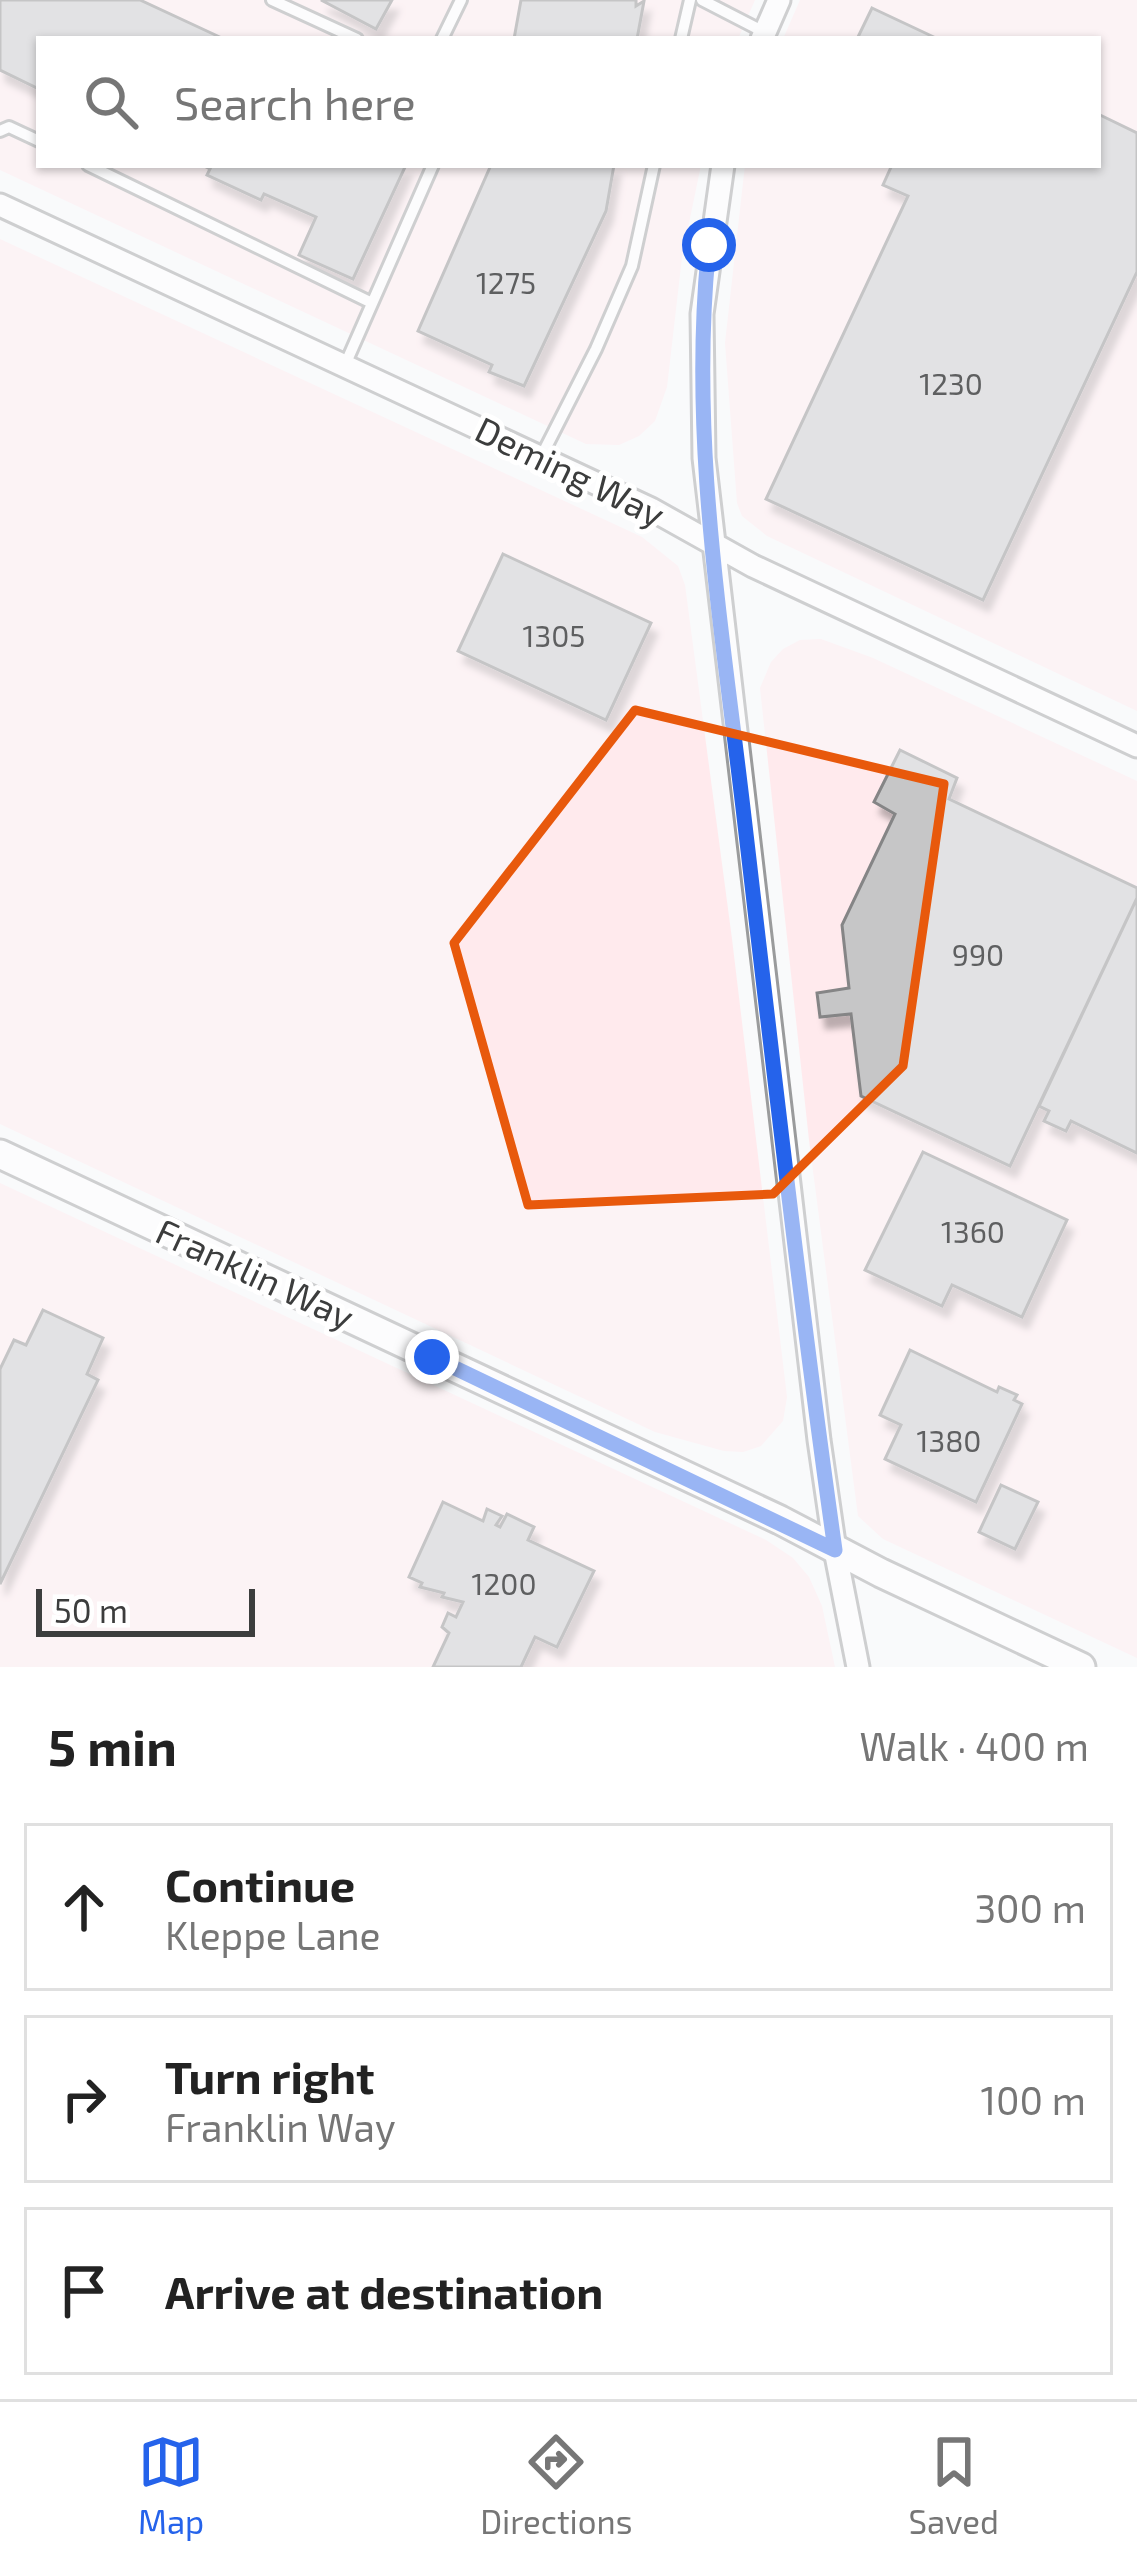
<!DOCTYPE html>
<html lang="en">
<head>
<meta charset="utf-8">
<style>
  body { margin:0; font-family:"Exo 2",sans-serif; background:#f6f6f6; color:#222 }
  .scale { position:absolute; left:36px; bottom:30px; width:219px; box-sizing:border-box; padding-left:12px; border:6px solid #3c3d3d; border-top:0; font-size:33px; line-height:42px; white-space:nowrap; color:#3c3d3d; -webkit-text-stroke:9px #fff; paint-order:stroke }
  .stop { position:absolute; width:36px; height:36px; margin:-27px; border:9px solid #2563eb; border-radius:50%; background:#fff }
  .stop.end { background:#2563eb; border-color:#fff; box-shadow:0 3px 12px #0008 }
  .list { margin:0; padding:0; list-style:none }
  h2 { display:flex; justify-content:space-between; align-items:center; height:156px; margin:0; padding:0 48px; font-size:51px }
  h2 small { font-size:39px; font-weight:400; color:#767676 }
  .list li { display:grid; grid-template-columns:78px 1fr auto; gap:36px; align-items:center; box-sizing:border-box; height:168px; margin:0 24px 24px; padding:0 24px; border:3px solid #e0e0e0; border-radius:0px }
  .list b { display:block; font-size:45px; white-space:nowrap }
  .list p { margin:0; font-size:39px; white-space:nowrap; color:#767676 }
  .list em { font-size:39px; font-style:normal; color:#767676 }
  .icon { flex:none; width:66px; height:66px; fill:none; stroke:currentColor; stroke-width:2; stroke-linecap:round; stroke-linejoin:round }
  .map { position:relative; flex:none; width:1137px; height:1667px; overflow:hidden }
  .search { position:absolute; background:#fff; box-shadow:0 3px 9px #0004; left:36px; right:36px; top:36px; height:132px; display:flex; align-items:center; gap:30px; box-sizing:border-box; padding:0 42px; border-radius:0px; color:#767676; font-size:45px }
  .sheet { height:732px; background:#fff }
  nav { display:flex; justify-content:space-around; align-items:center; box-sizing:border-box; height:168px; border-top:3px solid #e0e0e0; background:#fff; font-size:33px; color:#767676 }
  nav a { display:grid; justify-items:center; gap:6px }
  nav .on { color:#2563eb }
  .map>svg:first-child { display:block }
  .industrial { fill:#ffeaed }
  .building { fill:#c6c6c7; stroke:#858586; stroke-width:3; filter:url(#shadow) }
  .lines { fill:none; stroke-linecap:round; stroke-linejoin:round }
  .service-casing { stroke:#9a9b9c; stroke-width:16 }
  .minor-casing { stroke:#9a9b9c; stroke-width:27 }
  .tertiary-casing { stroke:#9a9b9c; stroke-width:33 }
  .service { stroke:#fff; stroke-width:10 }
  .minor { stroke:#fff; stroke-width:21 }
  .tertiary { stroke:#fff; stroke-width:27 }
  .route { stroke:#2563eb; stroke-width:15 }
  .marked { fill:none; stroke:#e8590c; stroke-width:9; stroke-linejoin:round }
  .labels { text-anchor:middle; stroke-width:10; stroke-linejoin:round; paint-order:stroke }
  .number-label { font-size:30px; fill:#5e5f60 }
  .street-label { font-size:36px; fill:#3c3d3d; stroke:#fff }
</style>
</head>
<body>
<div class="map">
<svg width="1137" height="1667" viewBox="0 0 1137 1667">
  <defs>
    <filter id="shadow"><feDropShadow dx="6" dy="11" stdDeviation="3" flood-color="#0004"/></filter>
  </defs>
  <rect width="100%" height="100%" fill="#f9fafb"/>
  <!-- industrial -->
  <path class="industrial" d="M0,0H755L738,39H39V165H701L682,257L667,387L655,421L639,436L619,445L586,444L0,170Z
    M800,0H1137V711L767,536L742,516L737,503L725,343L745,165H1098V39H783Z
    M0,239L642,537L678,566L685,585L732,939L787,1397L783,1421L761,1446L743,1452L724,1451L655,1432L0,1124Z
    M821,639L873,658L1137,781V1658L883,1539L858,1516L809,1140L760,688L771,662L783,649L800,640Z
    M0,1183L766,1540L793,1558L809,1577L822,1606L835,1667H0Z"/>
  <!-- building -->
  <path class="building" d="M0,0H140L224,39H39V89L0,70Z
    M321,0H392L376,29Z
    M521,0H636V6L644,1L637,39H514Z
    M872,8L938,39H857Z
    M1098,114L1137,133V272L983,600L766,499L908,196L883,185L892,165H1098Z
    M202,165H406L353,279L299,255L316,217L264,194L261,200L207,175L210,169Z
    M491,165H614L606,211L524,386L489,372L492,365L418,331Z
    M503,554L651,623L606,720L458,651Z
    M900,750L957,778L949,799L1137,888V898L1010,1166L861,1096L851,1014L820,1017L817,993L849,988L842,925L895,814L874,802Z
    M1137,898V1153L1071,1121L1066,1131L1044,1121L1049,1111L1039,1106Z
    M923,1152L1067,1220L1022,1317L952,1285L942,1306L865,1270Z
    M43,1310L103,1338L87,1374L98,1380L0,1584V1369L14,1340L26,1345Z
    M910,1350L997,1392L999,1387L1017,1395L1014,1400L1022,1404L976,1502L885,1459L901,1425L880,1415Z
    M1001,1485L1038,1502L1015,1549L979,1532Z
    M443,1502L483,1521L487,1509L502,1516L496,1525L500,1527L507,1514L534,1527L528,1540L594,1571L557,1647L535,1637L521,1667H433L449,1633L442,1627L448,1613L456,1617L463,1602L442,1597L444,1593L420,1587L422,1583L409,1577Z"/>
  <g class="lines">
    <defs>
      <path id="service" d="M272,0L357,39
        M702,0L764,32
        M442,39L461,0
        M681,39L690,0
        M0,131L9,127L39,141
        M88,165L372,303
        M345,365L433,165
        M541,457L596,349L632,266L654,165"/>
      <path id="minor" d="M762,39L779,0
        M723,165L702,314L704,458L819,1440L835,1550L858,1667
        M0,205L651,509L753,566L1137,746"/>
      <path id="tertiary" d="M0,1154L780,1520L881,1573L1081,1667"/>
    </defs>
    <!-- service casing -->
    <use href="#service" class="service-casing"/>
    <!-- minor casing -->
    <use href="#minor" class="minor-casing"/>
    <!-- tertiary casing -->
    <use href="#tertiary" class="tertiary-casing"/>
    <!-- service -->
    <use href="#service" class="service"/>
    <!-- minor -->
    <use href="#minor" class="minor"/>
    <!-- tertiary -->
    <use href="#tertiary" class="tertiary"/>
  </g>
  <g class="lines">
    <!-- route -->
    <path class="route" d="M432,1357L835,1550C800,1303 772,1055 743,808C721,621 689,433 709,245"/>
  </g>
  <!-- marked area -->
  <path d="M0 0H1137V1667H0ZM635,710L944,784L903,1066L773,1194L528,1205L454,943Z" fill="#f9fafb" fill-opacity=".55" fill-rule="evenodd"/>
  <path class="marked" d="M635,710L944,784L903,1066L773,1194L528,1205L454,943Z"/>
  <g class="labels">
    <!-- number labels -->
    <g class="number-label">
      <text x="506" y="294">1275</text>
      <text x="951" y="395">1230</text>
      <text x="554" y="647">1305</text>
      <text x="978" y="966">990</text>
      <text x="973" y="1243">1360</text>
      <text x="949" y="1452">1380</text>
      <text x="504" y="1595">1200</text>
    </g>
    <!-- street labels -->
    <g class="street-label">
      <text transform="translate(570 472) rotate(26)" y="13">Deming Way</text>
      <text transform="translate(255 1274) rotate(25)" y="13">Franklin Way</text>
    </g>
  </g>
</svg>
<div class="scale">50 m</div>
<div class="stop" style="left:709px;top:245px"></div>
<div class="stop end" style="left:432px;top:1357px"></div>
<div class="search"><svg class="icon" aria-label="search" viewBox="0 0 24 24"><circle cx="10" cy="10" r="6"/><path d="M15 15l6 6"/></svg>Search here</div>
</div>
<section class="sheet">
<h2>5 min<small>Walk · 400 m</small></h2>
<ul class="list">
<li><svg class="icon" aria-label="ahead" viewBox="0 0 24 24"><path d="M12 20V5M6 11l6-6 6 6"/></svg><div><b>Continue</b><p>Kleppe Lane</p></div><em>300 m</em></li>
<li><svg class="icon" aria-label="right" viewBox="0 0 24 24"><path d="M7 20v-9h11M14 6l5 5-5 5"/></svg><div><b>Turn right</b><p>Franklin Way</p></div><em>100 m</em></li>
<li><svg class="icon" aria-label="arrive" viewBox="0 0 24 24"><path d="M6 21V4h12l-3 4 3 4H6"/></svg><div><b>Arrive at destination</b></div></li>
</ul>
</section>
<nav>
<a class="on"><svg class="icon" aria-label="map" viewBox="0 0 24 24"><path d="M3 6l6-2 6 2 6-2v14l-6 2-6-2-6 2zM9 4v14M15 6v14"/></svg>Map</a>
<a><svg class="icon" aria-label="directions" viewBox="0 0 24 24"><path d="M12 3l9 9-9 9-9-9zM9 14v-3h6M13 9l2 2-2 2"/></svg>Directions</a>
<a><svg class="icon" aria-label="saved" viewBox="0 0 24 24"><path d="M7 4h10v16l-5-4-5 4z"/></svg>Saved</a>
</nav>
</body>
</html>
